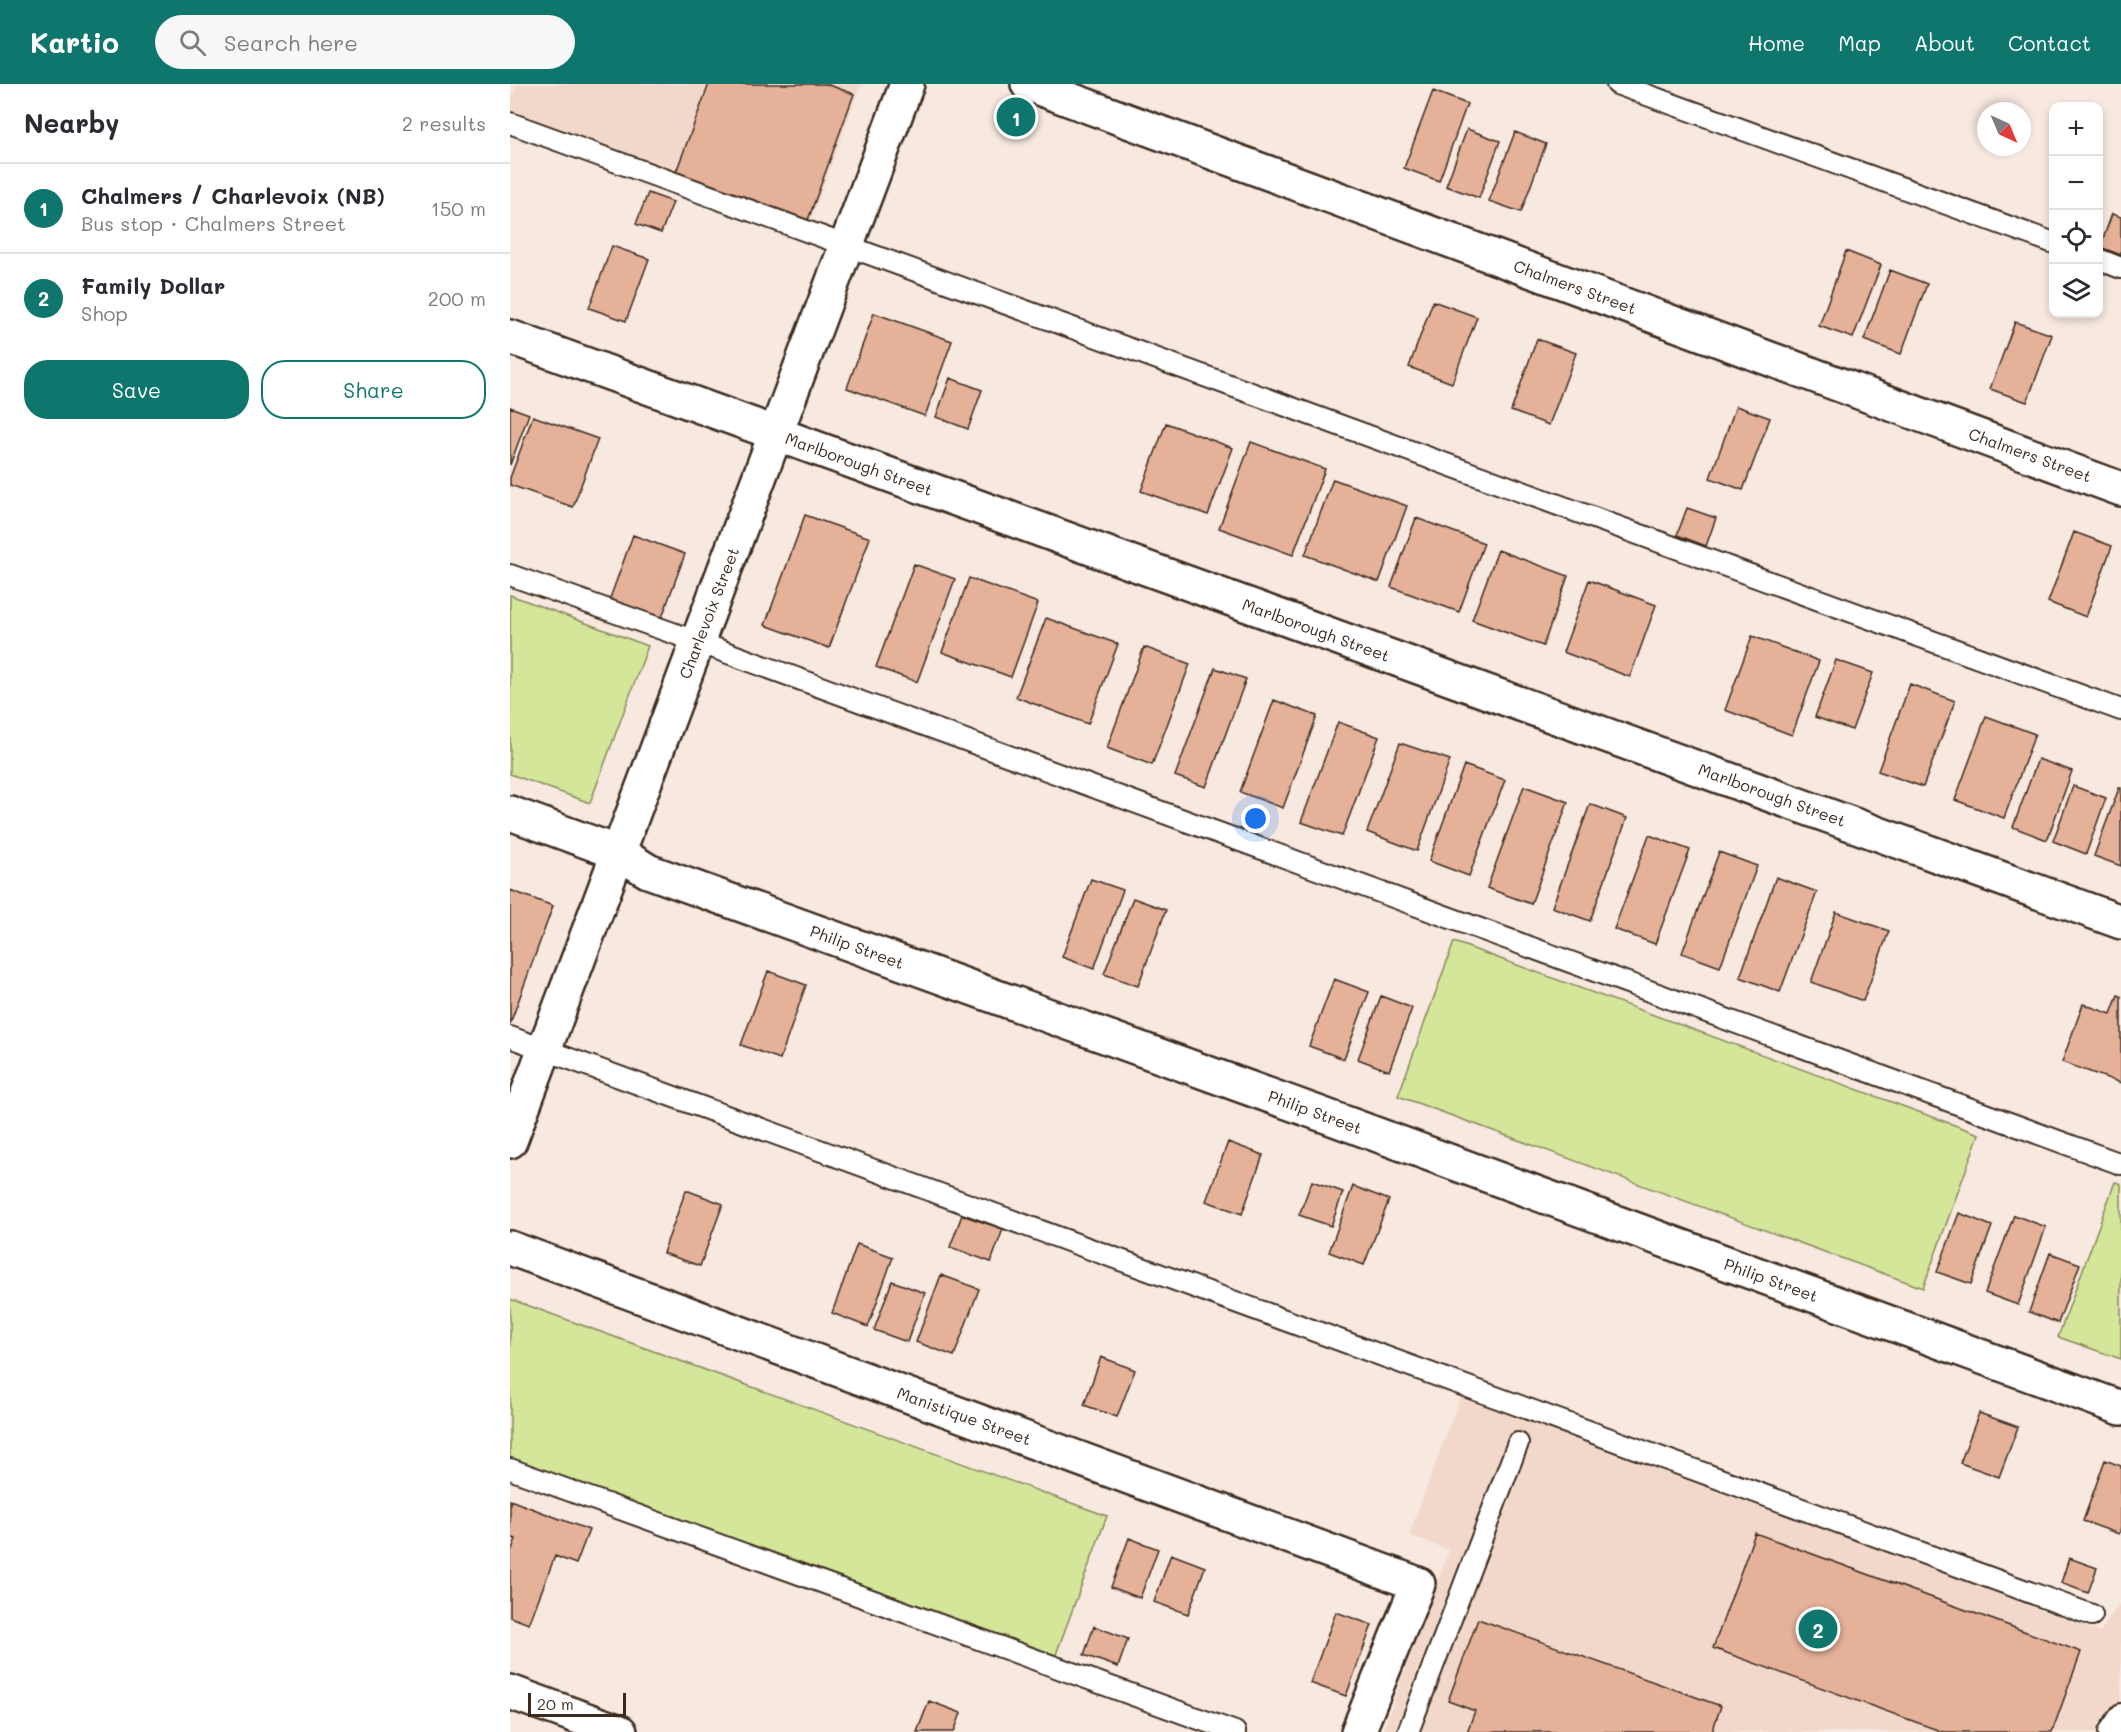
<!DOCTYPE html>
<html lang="en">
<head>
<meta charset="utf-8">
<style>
  body { margin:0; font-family:Mali,sans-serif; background:#f7f7f7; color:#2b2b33 }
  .controls { position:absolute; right:18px; top:18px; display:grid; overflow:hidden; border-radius:12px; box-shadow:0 3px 9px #0003 }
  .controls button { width:54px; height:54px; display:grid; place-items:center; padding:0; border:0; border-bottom:2px solid #e1e1e2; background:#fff; color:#2b2b33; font:30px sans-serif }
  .compass { position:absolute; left:1467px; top:18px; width:54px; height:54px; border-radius:50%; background:#fff; box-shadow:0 3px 9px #0003; rotate:136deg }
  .scale { position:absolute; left:18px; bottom:15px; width:98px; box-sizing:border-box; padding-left:6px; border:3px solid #3b2a1e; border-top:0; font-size:16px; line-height:21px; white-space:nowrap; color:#3b2a1e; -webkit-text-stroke:4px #fff; paint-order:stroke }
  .you { position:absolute; left:746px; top:735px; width:21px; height:21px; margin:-15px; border:4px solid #fff; border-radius:50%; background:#1a73e8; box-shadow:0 0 0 9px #1a73e833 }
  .badge { display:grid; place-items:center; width:39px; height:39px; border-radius:50%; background:#0f766e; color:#fff; font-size:20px; font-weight:700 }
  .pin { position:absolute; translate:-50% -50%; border:3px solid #fff; box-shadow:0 2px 6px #0006 }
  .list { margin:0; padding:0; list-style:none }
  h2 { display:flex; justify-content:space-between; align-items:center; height:78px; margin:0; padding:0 24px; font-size:26px }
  h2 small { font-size:20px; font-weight:400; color:#7c7c81 }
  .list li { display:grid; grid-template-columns:39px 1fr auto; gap:18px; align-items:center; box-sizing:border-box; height:90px; padding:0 24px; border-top:2px solid #e1e1e2 }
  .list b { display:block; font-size:22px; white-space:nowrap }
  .list p { margin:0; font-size:20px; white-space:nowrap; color:#7c7c81 }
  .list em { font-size:20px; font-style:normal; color:#7c7c81 }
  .actions { display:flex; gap:12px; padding:18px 24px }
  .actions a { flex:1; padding:14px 0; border:2px solid #0f766e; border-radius:24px; text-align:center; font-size:21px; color:#0f766e }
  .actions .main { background:#0f766e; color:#fff }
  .icon { flex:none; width:33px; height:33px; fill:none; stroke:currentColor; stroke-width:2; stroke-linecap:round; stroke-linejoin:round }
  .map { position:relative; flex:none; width:1611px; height:1648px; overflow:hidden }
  header { display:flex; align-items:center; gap:36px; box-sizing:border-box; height:84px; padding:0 30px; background:#0f766e; color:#fff }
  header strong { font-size:28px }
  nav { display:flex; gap:33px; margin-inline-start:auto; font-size:21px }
  .search { width:420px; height:54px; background:#f7f7f7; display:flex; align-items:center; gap:15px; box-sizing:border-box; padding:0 21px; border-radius:33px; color:#7c7c81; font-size:22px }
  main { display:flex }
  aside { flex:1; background:#fff }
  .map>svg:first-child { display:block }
  .built { fill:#f2d8cb }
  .green { fill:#d4e69a; stroke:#88885c; stroke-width:1.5 }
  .building { fill:#e5b199; stroke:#3b2a1e; stroke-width:1.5 }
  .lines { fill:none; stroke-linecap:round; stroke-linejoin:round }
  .lane-casing { stroke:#3b2a1e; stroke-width:24 }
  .street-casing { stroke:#3b2a1e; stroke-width:38 }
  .secondary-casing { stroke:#3b2a1e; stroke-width:38 }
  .lane { stroke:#fff; stroke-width:20 }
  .street { stroke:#fff; stroke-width:33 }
  .secondary { stroke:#fff; stroke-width:33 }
  .labels { text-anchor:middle; stroke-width:5; stroke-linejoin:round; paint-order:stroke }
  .street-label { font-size:16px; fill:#3b2a1e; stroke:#fff }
</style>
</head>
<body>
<header>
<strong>Kartio</strong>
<div class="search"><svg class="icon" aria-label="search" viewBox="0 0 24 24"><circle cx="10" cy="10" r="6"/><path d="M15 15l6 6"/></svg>Search here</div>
<nav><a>Home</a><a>Map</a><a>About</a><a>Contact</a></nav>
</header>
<main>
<aside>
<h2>Nearby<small>2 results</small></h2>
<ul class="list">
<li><span class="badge">1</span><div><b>Chalmers / Charlevoix (NB)</b><p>Bus stop · Chalmers Street</p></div><em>150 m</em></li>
<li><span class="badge">2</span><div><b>Family Dollar</b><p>Shop</p></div><em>200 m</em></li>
</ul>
<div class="actions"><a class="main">Save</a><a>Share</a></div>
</aside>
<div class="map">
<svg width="1611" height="1648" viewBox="0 0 1611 1648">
  <rect width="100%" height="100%" fill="#f7e8e0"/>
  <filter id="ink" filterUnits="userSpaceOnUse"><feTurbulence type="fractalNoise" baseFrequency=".0167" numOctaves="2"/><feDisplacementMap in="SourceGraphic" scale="12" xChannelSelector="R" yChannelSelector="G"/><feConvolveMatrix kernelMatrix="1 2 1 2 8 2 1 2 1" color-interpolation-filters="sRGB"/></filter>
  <g filter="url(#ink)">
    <!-- built -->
    <path class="built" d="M7,0H351L300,137L0,26V19Z
      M951,1311L1590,1548L1611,1518V1648H872L939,1466L899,1451Z"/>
    <!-- green -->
    <path class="green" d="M0,511L138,562L80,719L0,690Z
      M944,858L1469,1050L1413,1204L888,1012Z
      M1605,1098L1611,1100V1275L1548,1253Z
      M0,1215L597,1432L545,1573L0,1376Z"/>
    <!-- building -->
    <path class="building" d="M199,0H316L344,10L298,136L166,88Z
      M923,7L957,20L929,97L894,84Z
      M957,45L990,57L969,114L936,102Z
      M1005,48L1036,60L1011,128L979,117Z
      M138,109L163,118L151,149L126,140Z
      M1602,130L1611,133V171L1590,163Z
      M102,162L139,175L116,237L79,224Z
      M1336,167L1371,181L1343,254L1309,242Z
      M1380,186L1417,200L1391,270L1354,256Z
      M923,217L967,233L942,299L899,283Z
      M364,229L442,257L415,332L337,304Z
      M1505,238L1542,251L1517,318L1480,305Z
      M1027,255L1066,269L1039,341L1001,327Z
      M440,294L472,306L458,345L426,333Z
      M1226,322L1260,334L1233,406L1200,394Z
      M0,323L19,330L0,381Z
      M23,332L88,355L63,423L0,401V394Z
      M656,339L723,364L698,431L631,407Z
      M741,358L815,385L783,471L709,444Z
      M823,395L897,422L869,498L795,471Z
      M1177,424L1206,434L1196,462L1167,451Z
      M295,431L360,454L319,564L255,541Z
      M906,434L974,459L949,528L881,503Z
      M1564,448L1602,462L1576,533L1538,518Z
      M123,451L175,470L151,536L99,517Z
      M988,466L1058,492L1033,562L962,536Z
      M404,480L445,495L407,598L366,583Z
      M459,494L528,519L501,593L432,568Z
      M1079,496L1146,521L1120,593L1053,568Z
      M536,534L608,560L578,640L506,613Z
      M1242,552L1309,577L1282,651L1215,626Z
      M634,563L680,580L642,681L597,664Z
      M1326,576L1363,589L1342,646L1305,633Z
      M705,584L736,595L696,703L665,692Z
      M1400,600L1445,617L1413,703L1368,687Z
      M764,616L807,632L773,724L730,708Z
      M1476,632L1525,650L1494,734L1445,716Z
      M828,638L869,653L832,752L791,738Z
      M890,659L940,676L907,767L857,748Z
      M1528,675L1562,687L1537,756L1503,743Z
      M954,681L995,696L959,792L919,777Z
      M1014,702L1058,718L1021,820L977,804Z
      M1563,702L1596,714L1576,770L1543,757Z
      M1609,704H1611V782L1584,772Z
      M1080,720L1117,734L1080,837L1042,823Z
      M1139,751L1180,766L1145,860L1104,845Z
      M1209,768L1247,782L1210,883L1172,869Z
      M1266,793L1307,808L1270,908L1230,893Z
      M581,795L613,806L584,885L552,873Z
      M0,806L43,822L0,940Z
      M623,814L656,826L628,902L594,890Z
      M1326,828L1379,847L1353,917L1301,898Z
      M258,887L296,901L270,975L231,961Z
      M824,895L859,908L834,975L799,962Z
      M1608,911L1611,912V999L1552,978L1573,920L1601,930Z
      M871,912L902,924L879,987L848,975Z
      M718,1058L753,1071L732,1130L696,1117Z
      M802,1097L833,1108L821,1142L789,1131Z
      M843,1102L879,1116L854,1181L819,1168Z
      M176,1106L213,1120L190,1182L153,1169Z
      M1449,1129L1482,1142L1461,1200L1427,1188Z
      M452,1131L493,1145L481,1178L440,1163Z
      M1504,1131L1536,1143L1508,1221L1475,1209Z
      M347,1160L383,1173L358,1243L322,1229Z
      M1540,1169L1570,1180L1548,1239L1519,1228Z
      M431,1191L469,1205L444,1272L406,1258Z
      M382,1197L415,1209L397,1258L364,1246Z
      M591,1273L625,1286L607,1333L574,1321Z
      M1469,1329L1508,1343L1489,1393L1450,1379Z
      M1595,1376L1611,1382V1444L1609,1450L1573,1437Z
      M0,1416L79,1446L66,1480L45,1472L19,1540L0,1533V1470L6,1455L0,1453Z
      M1245,1449L1571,1568L1542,1648H1433L1203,1564Z
      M619,1454L648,1465L630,1514L601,1503Z
      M661,1470L695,1483L678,1530L644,1518Z
      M1559,1474L1587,1484L1578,1509L1551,1499Z
      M826,1528L862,1541L836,1612L800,1599Z
      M968,1535L1211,1622L1202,1648H957L965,1627L938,1617Z
      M584,1542L618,1555L608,1583L574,1571Z
      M419,1617L451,1629L444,1648H407Z"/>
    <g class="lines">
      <defs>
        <path id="lane" d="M1107,0L1544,159
          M0,39L1611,626
          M1588,175L1611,184
          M0,491L188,558L1611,1080
          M0,953L1582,1531
          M0,1385L725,1648
          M898,1648L1008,1359
          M1599,1648L1611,1630"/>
        <path id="street" d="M0,253L1611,838
          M0,729L109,769L138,787L819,1033L1611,1324
          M0,1164L908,1500L848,1648
          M0,1608L110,1648"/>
        <path id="secondary" d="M518,0L1611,405
          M0,1057L397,0"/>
      </defs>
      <!-- lane casing -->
      <use href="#lane" class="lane-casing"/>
      <!-- street casing -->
      <use href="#street" class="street-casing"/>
      <!-- secondary casing -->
      <use href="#secondary" class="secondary-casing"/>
      <!-- lane -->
      <use href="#lane" class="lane"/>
      <!-- street -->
      <use href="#street" class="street"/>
      <!-- secondary -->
      <use href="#secondary" class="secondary"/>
    </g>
  </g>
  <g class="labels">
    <!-- street labels -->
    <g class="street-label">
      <text transform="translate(1065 203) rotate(20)" y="6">Chalmers Street</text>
      <text transform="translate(1520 371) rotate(20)" y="6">Chalmers Street</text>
      <text transform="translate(349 380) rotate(20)" y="6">Marlborough Street</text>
      <text transform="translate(199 529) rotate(-69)" y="6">Charlevoix Street</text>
      <text transform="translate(806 546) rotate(20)" y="6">Marlborough Street</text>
      <text transform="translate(1262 711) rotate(20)" y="6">Marlborough Street</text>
      <text transform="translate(347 863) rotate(20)" y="6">Philip Street</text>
      <text transform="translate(805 1028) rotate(20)" y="6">Philip Street</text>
      <text transform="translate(1261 1196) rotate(20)" y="6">Philip Street</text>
      <text transform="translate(454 1332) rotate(20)" y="6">Manistique Street</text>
    </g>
  </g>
</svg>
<div class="controls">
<button>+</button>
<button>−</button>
<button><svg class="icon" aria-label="locate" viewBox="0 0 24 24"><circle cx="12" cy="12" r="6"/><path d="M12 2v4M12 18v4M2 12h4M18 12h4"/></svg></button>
<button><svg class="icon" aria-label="layers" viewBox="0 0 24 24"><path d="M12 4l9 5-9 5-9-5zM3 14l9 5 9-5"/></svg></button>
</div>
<svg class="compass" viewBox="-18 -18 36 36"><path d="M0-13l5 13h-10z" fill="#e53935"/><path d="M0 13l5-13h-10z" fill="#7c7c81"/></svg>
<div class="scale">20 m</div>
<div class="you"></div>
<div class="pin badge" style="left:506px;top:33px">1</div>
<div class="pin badge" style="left:1308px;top:1545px">2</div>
</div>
</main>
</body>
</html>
